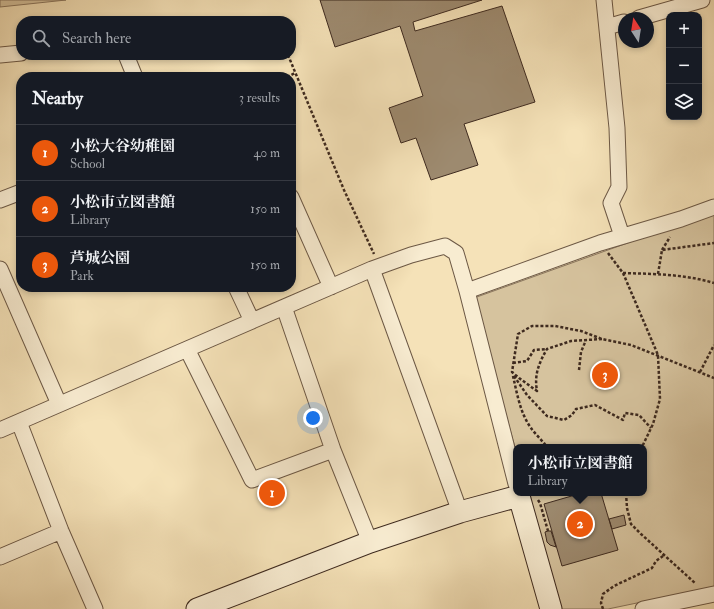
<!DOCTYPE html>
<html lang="en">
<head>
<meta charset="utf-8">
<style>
  body { margin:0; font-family:"IM FELL Double Pica","Noto Serif JP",serif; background:#242831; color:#f1f3f6 }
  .controls { position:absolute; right:12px; top:12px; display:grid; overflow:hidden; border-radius:8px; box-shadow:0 2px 6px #0003 }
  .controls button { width:36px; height:36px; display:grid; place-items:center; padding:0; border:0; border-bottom:1px solid #363941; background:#171b24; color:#f1f3f6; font:20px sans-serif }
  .compass { position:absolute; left:618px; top:12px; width:36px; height:36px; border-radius:50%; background:#171b24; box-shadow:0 2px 6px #0003; rotate:348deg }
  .you { position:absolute; left:313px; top:418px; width:14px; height:14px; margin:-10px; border:3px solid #fff; border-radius:50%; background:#1a73e8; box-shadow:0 0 0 6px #1a73e833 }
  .badge { display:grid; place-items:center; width:26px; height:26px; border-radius:50%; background:#ea580c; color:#fff; font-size:13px; font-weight:700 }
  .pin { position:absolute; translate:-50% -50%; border:2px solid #fff; box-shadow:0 1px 4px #0006 }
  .popup { position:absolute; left:513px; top:444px; width:134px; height:52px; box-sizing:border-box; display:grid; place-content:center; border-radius:8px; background:#171b24; filter:drop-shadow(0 1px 3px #0005); font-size:13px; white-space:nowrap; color:#9ea1a6 }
  .popup b { font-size:15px; color:#f1f3f6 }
  .popup::after { content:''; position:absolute; left:50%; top:100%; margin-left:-8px; border:8px solid transparent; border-top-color:#171b24 }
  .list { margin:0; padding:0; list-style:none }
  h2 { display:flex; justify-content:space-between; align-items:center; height:52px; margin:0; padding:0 16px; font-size:17px }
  h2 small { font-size:13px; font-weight:400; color:#9ea1a6 }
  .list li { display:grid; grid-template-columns:26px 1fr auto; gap:12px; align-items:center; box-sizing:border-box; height:56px; padding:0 16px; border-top:1px solid #363941 }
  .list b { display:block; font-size:15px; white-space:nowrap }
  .list p { margin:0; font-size:13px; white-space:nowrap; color:#9ea1a6 }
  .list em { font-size:13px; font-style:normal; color:#9ea1a6 }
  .icon { flex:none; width:22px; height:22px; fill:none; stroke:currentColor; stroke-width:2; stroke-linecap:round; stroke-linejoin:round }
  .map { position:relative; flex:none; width:714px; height:609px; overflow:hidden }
  .search { position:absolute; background:#171b24; box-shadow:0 2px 6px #0003; left:16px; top:16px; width:280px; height:44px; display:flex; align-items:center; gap:10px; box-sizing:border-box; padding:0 14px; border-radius:16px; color:#9ea1a6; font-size:15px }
  .panel { position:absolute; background:#171b24; box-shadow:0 2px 6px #0003; left:16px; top:72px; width:280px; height:220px; border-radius:16px }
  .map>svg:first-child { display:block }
  .green { fill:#d6c39e; stroke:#8a765e }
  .building { fill:#9d8a6f; stroke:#3e2a1f }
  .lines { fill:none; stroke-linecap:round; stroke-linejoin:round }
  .street-casing { stroke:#6c5845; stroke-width:17 }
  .secondary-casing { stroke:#3e2a1f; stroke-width:23 }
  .path { stroke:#3e2a1f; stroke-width:2.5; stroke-dasharray:3 2; stroke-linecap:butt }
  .street { stroke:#f8ecd1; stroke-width:15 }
  .secondary { stroke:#f8ecd1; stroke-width:21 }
</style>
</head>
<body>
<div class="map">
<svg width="714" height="609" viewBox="0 0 714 609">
  <rect width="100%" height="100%" fill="#f5e2b8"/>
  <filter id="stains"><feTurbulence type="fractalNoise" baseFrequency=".005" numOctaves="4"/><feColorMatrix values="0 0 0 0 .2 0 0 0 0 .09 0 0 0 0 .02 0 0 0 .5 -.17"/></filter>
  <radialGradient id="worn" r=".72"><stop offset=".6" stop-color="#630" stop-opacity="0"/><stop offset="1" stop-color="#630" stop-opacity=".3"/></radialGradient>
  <!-- green -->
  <path class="green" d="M0,0H66L0,7Z
    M714,212V587L608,609H560L528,493H644V447H516V451L474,298Z"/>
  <!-- building -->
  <path class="building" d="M320,0H482L413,22L415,31L502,6L535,102L464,124L478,165L431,180L416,138L401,143L389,108L423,96L400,26L335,47Z
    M582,493H601L618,550L562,566L544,504Z
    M624,515L626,525L612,529L609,519Z
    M548,531H551L556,547L550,545L547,542L545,532Z"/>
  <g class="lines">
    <defs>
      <path id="street" d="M604,0L617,128L619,187L611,203L622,236
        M639,18L702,0
        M607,27L624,22
        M0,55L21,53
        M126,55L135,77
        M291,197L331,287
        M0,200L21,192
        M0,269L59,404
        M372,269L460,512
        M236,287L252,321
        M467,291L600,243L681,219L714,207
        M284,307L333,450L370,542
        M187,349L252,480L333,450
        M19,422L61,531L95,609
        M0,430L372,269L411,255L445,246L456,253L467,291L516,484
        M0,557L61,531
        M643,609L714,594"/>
      <path id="secondary" d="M197,609L370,542L460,512L519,496L551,609"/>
    </defs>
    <!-- street casing -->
    <use href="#street" class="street-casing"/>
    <!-- secondary casing -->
    <use href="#secondary" class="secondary-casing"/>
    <!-- path -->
    <path class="path" d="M288,55L344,190L374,254
      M287,77L295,73
      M662,250L670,237
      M608,253L623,273L658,355L660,399L653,424L642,447
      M623,273C654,274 684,274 714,283
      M658,274L662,250L714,243
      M602,339L571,341L547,349C539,363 534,374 537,391L519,378L512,372L518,334L532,326H555L581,331L602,339L631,345L714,378
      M513,363L527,361L534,350L547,349
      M579,370L581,352L586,340
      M700,372L714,345
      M513,376C517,393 520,413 531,428C535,434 542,440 547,447
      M514,376L527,395L547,416L564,420L572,415L576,409L595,405L623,420L625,413L639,415L651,428
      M626,493L627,508L631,524L641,534L696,584
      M538,500L540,503L548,531
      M603,609L601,603L603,594L614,586L652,568L656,561L663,556"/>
    <!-- street -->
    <use href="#street" class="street"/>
    <!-- secondary -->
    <use href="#secondary" class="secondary"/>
  </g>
  <rect width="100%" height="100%" filter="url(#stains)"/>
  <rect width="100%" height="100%" fill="url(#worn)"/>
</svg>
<div class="controls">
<button>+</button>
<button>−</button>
<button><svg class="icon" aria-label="layers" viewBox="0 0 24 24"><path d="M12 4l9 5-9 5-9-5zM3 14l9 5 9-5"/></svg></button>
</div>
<svg class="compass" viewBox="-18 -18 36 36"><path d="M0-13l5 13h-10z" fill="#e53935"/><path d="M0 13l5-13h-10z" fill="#9ea1a6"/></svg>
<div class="you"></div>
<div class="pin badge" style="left:272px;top:493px">1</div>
<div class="pin badge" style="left:580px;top:524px">2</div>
<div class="popup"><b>小松市立図書館</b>Library</div>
<div class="pin badge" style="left:605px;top:375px">3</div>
<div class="search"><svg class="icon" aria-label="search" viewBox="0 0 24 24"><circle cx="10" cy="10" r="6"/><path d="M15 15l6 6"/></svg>Search here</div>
<section class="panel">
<h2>Nearby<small>3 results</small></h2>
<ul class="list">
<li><span class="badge">1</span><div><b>小松大谷幼稚園</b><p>School</p></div><em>40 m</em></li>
<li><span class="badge">2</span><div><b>小松市立図書館</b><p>Library</p></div><em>150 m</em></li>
<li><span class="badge">3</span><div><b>芦城公園</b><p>Park</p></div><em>150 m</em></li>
</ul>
</section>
</div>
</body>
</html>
